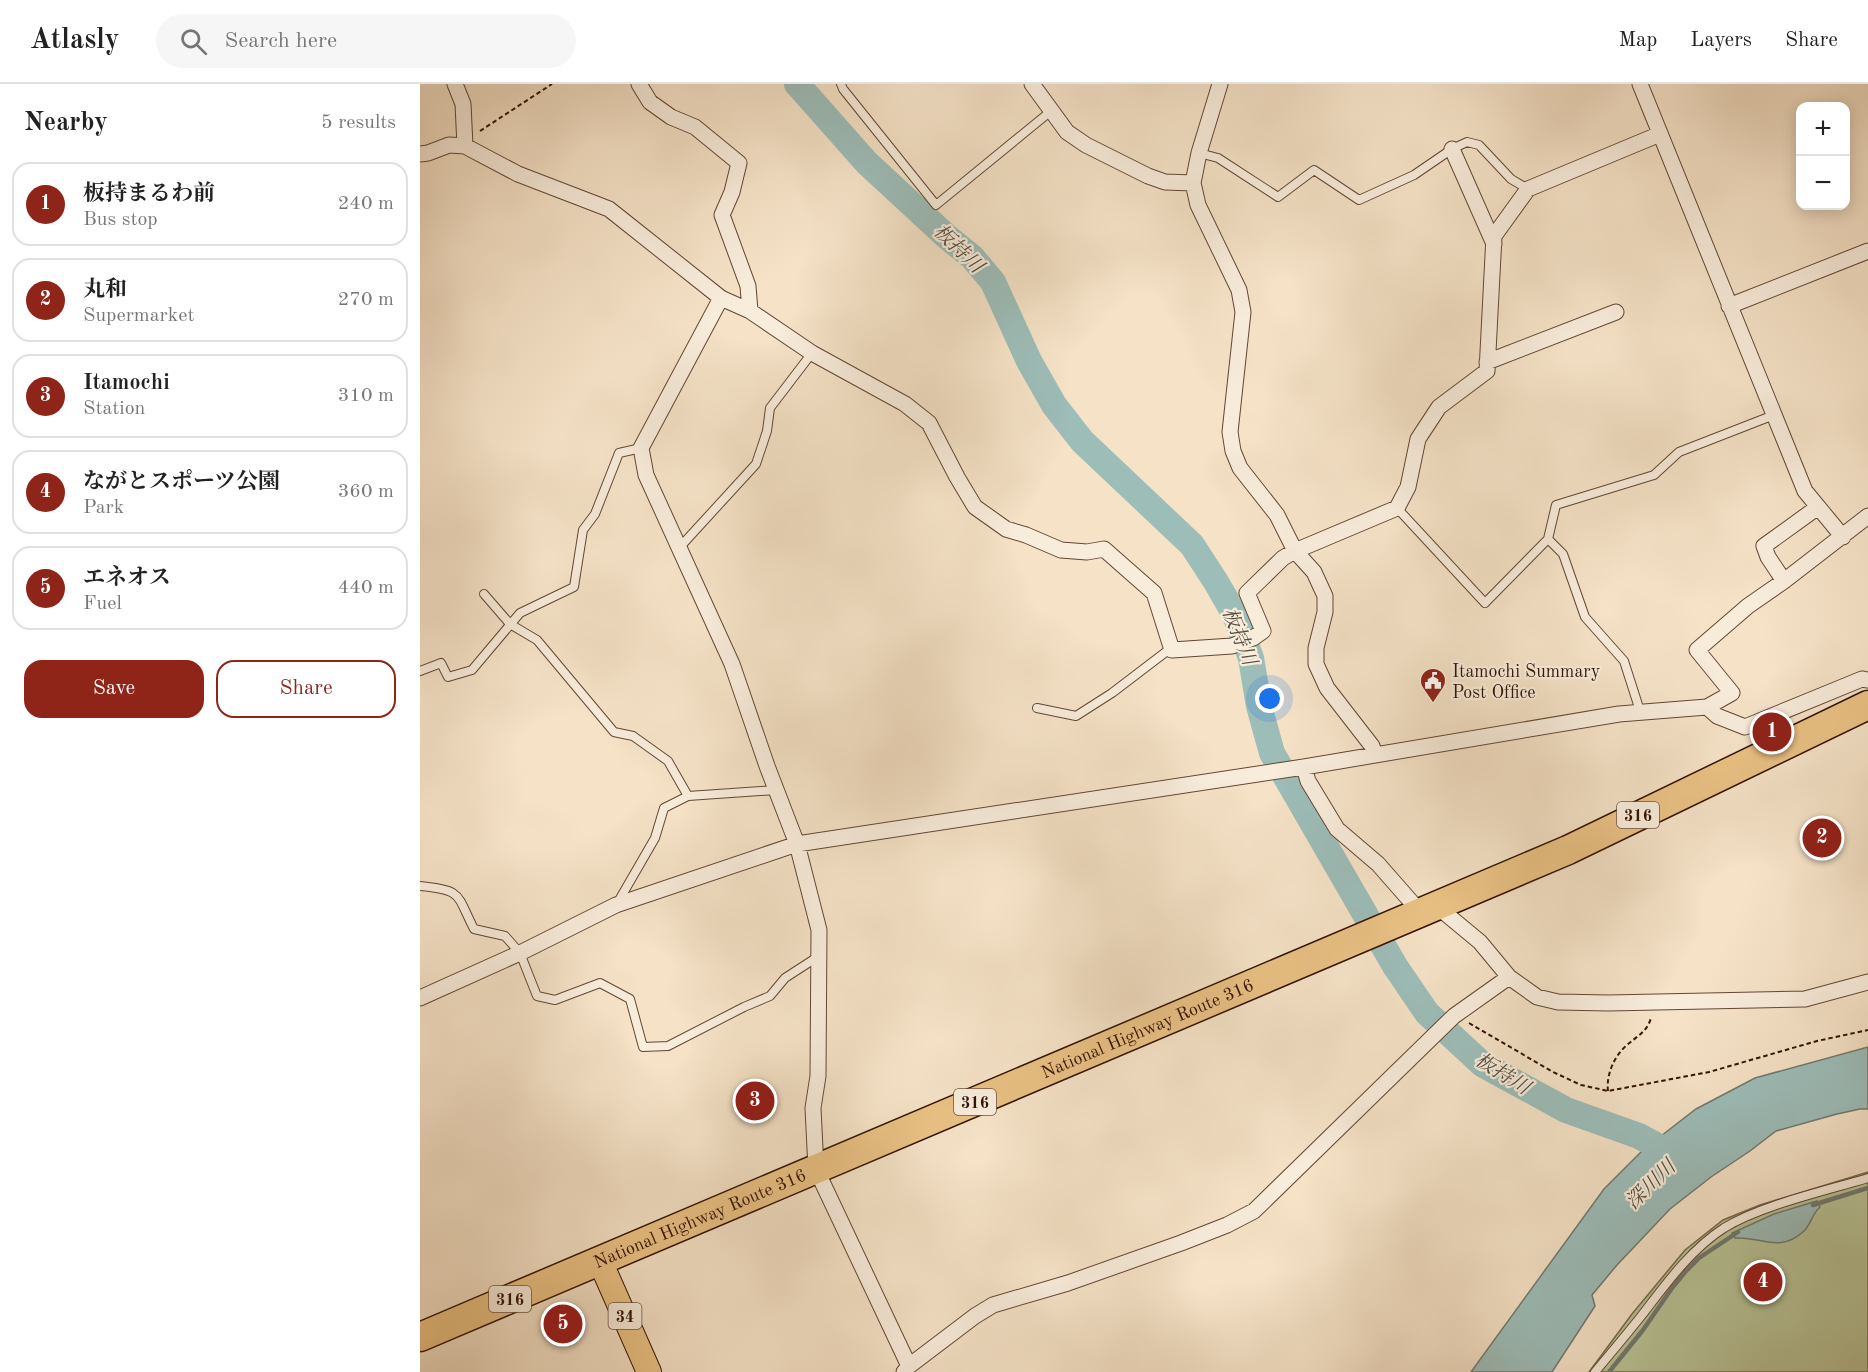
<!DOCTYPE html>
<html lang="en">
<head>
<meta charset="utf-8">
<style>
  body { margin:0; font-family:"Old Standard TT","Noto Serif JP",serif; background:#f6f6f6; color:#222 }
  .controls { position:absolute; right:18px; top:18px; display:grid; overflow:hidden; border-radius:12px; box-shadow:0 3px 15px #0003 }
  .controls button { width:54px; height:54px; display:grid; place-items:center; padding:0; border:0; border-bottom:2px solid #e0e0e0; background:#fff; color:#222; font:30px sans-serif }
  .you { position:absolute; left:850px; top:615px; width:21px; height:21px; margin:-15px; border:4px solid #fff; border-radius:50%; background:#1a73e8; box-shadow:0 0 0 9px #1a73e833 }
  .badge { display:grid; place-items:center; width:39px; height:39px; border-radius:50%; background:#8f2418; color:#fff; font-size:20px; font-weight:700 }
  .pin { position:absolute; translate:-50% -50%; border:3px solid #fff; box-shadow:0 2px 6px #0006 }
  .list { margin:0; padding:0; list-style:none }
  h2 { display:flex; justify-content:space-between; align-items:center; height:78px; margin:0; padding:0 24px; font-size:26px }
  h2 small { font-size:20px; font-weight:400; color:#767676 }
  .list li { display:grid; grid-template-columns:39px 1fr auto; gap:18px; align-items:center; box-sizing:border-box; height:84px; margin:0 12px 12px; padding:0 12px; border:2px solid #e0e0e0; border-radius:18px }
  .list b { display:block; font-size:22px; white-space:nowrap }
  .list p { margin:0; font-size:20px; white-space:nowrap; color:#767676 }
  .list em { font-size:20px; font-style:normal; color:#767676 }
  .actions { display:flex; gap:12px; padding:18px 24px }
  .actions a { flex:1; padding:14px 0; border:2px solid #8f2418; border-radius:18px; text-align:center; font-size:21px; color:#8f2418 }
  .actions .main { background:#8f2418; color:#fff }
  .icon { flex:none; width:33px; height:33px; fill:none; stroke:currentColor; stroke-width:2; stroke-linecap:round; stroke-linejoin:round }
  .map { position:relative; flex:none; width:1448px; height:1288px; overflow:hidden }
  header { display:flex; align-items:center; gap:36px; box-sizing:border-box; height:84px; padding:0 30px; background:#fff; border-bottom:2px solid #e0e0e0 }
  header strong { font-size:28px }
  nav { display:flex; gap:33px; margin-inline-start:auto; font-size:21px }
  .search { width:420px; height:54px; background:#f6f6f6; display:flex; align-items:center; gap:15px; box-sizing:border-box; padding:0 21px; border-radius:33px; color:#767676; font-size:22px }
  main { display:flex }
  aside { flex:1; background:#fff }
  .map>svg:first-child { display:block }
  .green { fill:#b8c498; stroke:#756c4e; stroke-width:1.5 }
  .water { fill:#9dbdb9; stroke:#727970; stroke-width:1.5 }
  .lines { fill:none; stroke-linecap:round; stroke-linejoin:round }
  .stream { stroke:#727970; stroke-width:4.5 }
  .river { stroke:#9dbdb9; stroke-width:26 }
  .lane-casing { stroke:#634734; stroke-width:10 }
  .street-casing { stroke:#634734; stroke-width:17 }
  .primary-casing { stroke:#321303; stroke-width:26 }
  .highway-casing { stroke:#321303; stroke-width:31 }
  .path { stroke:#321303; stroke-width:2; stroke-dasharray:4.5 3; stroke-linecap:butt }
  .lane { stroke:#f8ecdb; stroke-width:8 }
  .street { stroke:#f8ecdb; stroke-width:15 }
  .primary { stroke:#eac184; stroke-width:24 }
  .highway { stroke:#eac184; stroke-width:28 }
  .labels { text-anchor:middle; stroke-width:4.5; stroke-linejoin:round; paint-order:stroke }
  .shield { fill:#f8ecdb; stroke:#6d5444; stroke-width:1.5 }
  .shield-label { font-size:16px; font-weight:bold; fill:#321303 }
  .poi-label { font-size:18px; fill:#321303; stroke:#f8ecdb; text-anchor:start }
  .street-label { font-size:18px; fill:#321303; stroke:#f8ecdb }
  .water-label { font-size:20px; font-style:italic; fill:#574e43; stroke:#f8ecdb }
</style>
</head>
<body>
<header>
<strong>Atlasly</strong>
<div class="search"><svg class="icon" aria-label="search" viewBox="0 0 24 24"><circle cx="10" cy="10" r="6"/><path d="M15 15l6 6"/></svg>Search here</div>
<nav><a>Map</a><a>Layers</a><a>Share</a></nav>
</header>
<main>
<aside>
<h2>Nearby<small>5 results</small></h2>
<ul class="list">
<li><span class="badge">1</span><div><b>板持まるわ前</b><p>Bus stop</p></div><em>240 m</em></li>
<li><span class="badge">2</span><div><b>丸和</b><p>Supermarket</p></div><em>270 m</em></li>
<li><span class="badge">3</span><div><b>Itamochi</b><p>Station</p></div><em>310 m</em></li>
<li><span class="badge">4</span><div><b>ながとスポーツ公園</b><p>Park</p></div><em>360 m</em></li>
<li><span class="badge">5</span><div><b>エネオス</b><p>Fuel</p></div><em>440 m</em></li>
</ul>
<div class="actions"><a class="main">Save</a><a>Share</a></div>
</aside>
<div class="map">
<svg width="1448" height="1288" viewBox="0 0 1448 1288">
  <rect width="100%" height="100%" fill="#f5e2c7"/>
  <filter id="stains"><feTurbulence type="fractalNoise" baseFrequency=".00333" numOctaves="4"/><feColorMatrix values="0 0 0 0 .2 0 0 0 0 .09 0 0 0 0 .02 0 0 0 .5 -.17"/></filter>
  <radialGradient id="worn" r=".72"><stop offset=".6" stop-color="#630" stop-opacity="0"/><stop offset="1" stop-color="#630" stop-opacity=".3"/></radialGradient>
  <!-- green -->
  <path class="green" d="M1448,1088V1288H1169L1212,1230L1265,1166L1303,1136L1340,1121Z"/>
  <!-- water -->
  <path class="water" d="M1448,963V1025H1440L1417,1030L1356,1047L1330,1067L1291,1093L1250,1125L1197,1181L1172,1211L1175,1222L1132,1288H1051L1184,1105L1223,1066L1276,1025L1335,994Z
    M1397,1117L1400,1123C1392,1130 1391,1140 1384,1147C1359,1170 1342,1152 1315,1154L1312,1149L1354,1130Z"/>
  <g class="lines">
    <!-- stream -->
    <path class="stream" d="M1393,1121L1448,1104
      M1189,1288L1223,1246L1252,1204L1266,1187L1279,1174L1318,1148"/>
    <!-- river -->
    <path class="river" d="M377,0L447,79L526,152L552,173L573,198L609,277L634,321L662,357L772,461L796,498L815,531L831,574L839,622L852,669L975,882L1007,929L1062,980L1146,1026L1219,1052L1258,1073"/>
    <defs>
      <path id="lane" d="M421,0L423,5L516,121L631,27
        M779,69L798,74L858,113L894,86L939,116L994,91L1032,65L1047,58L1059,61L1091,95L1108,105
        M977,424L1065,519L1128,455L1136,421L1234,391L1259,368L1354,331
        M1128,455L1143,470L1165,533L1204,577L1220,627
        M260,463L336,380L347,347L350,324L392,269
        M64,510L90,540L117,556L194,648L213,652L248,677L268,712
        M0,587L21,579L28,593L52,586L100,529L154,503L163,446L175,430L199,369L221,364
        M617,624L656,632L692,609L751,564
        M0,802C43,806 36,810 54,845L85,852L100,869L117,912L135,916L180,899L210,915L223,963L248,962L324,923L350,912L365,894L399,872
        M198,818L235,754L244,724L268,712L356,706
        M1175,1288C1191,1269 1207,1250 1222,1231C1246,1200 1270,1166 1304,1144C1342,1121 1405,1107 1448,1094"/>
      <path id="street" d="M35,0L43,20L45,62
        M219,0L230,18L251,33L275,43L319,79L312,108L302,131L328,202L330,227
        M612,0L647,48L666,61L728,92L745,98L773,99
        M800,0L779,69L773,99L778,121L819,206L823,228L810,348L813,367L820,384L857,431L875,467L894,488L905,512V528L896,564V580L907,604L952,662L955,671
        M1220,0L1385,407L1423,453
        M1032,65L1074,160
        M0,70L8,69L29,61L45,62L98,90L189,125L301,214L330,227L392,269L485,320L509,339L537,393L555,423L586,445L606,451L641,466L667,468L684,465L734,509L752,566L812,562L833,554L843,547L827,509L863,474L875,467L977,424L988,403L998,355L1019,323L1067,287L1074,152L1108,105L1240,50
        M301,214L221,364L226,391L312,580L347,682L377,760L399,846L398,992L393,1024L396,1085L489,1282
        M1309,222L1448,167
        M1067,278L1196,228
        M1364,497L1348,473L1344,462L1398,423
        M1287,623L1312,609L1277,566L1328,522L1364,497L1448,432
        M884,683L888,697L917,745L958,780L1001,829
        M1020,821L1025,829L1060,858L1089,893L1117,913L1138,918L1188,919L1385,915L1448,898
        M0,914L100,869L196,821L377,760L884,683L1199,630L1287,623L1297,632L1325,643L1442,595L1448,596
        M484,1288L489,1282L555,1232L573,1221L648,1199L761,1159L807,1141L834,1127L1034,932L1089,893"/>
      <path id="primary" d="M180,1177L229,1288"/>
      <g id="highway">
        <path id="s1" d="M0,1253L1148,766L1448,621"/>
      </g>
    </defs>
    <!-- lane casing -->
    <use href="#lane" class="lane-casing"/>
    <!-- street casing -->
    <use href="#street" class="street-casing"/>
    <!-- primary casing -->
    <use href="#primary" class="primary-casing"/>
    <!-- highway casing -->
    <use href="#highway" class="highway-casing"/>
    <!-- path -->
    <path class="path" d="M60,47L132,0
      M1049,939L1133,988L1161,1001L1188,1007L1289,988L1397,957L1448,946
      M1188,1007C1186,991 1194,972 1207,961C1217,952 1227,948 1231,934"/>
    <!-- lane -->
    <use href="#lane" class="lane"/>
    <!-- street -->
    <use href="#street" class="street"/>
    <!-- primary -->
    <use href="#primary" class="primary"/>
    <!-- highway -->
    <use href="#highway" class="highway"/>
  </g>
  <!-- icons -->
  <defs>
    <symbol id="civic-pin" viewBox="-11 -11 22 30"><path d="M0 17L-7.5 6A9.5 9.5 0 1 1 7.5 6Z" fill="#8f2418" stroke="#f8ecdb"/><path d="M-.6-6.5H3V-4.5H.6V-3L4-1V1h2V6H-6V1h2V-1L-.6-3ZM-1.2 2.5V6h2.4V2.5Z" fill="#fff"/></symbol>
  </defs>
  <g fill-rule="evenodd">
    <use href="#civic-pin" x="998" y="582" width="30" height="40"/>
  </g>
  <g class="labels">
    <!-- shield labels -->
    <g class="shield">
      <rect x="1197" y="718" width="42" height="26" rx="4.5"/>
      <rect x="534" y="1005" width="42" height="26" rx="4.5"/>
      <rect x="69" y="1202" width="42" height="26" rx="4.5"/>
      <rect x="188.5" y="1219" width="33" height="26" rx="4.5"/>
    </g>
    <g class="shield-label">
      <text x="1218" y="737">316</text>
      <text x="555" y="1024">316</text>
      <text x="90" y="1221">316</text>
      <text x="205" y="1238">34</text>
    </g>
    <!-- poi labels -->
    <g class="poi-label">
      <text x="1032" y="593">Itamochi Summary<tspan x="1032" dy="21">Post Office</tspan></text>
    </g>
    <!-- street labels -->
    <g class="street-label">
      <text dy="6" stroke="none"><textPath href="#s1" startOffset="790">National Highway Route 316</textPath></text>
      <text dy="6" stroke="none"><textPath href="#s1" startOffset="304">National Highway Route 316</textPath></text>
    </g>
    <!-- water labels -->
    <g class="water-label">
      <text transform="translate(539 164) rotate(44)" y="7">板持川</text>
      <text transform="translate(820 552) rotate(68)" y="7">板持川</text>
      <text transform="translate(1083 989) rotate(32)" y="7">板持川</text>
      <text transform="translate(1230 1100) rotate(-44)" y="7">深川川</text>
    </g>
  </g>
  <rect width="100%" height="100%" filter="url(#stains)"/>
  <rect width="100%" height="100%" fill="url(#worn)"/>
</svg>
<div class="controls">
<button>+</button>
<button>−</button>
</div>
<div class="you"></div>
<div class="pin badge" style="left:1352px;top:648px">1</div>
<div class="pin badge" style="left:1402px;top:754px">2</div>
<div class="pin badge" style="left:335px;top:1017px">3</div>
<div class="pin badge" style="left:1343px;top:1198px">4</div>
<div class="pin badge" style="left:143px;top:1240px">5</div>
</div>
</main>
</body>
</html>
